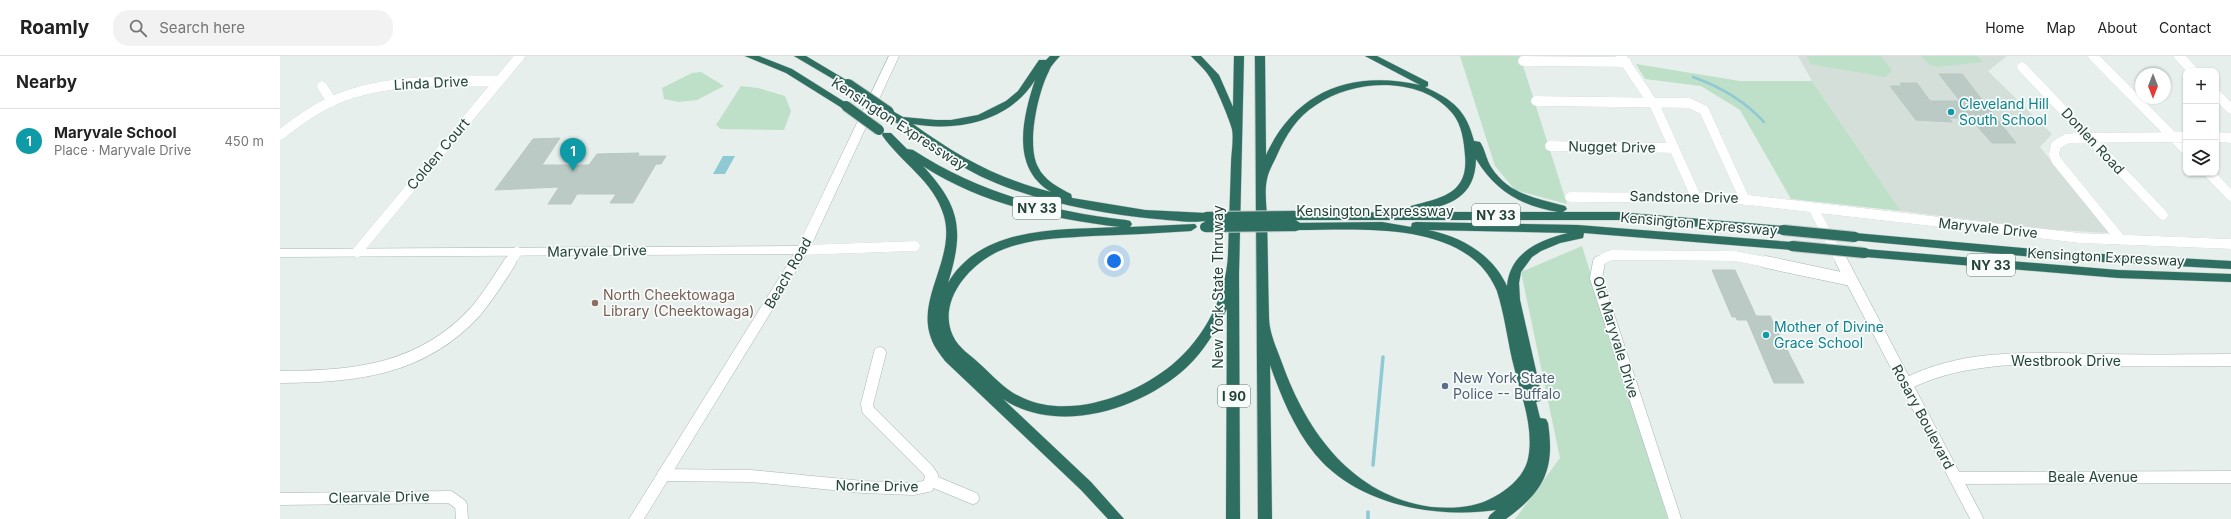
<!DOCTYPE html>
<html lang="en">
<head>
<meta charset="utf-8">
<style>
  body { margin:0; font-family:Inter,sans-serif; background:#f2f2f2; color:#222 }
  .controls { position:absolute; right:12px; top:12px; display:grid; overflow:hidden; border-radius:8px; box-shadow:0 1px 3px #0004 }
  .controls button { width:36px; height:36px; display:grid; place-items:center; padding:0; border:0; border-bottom:1px solid #e0e0e0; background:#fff; color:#222; font:20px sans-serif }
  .compass { position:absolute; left:1855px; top:12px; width:36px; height:36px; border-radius:50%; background:#fff; box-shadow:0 1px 3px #0004; rotate:180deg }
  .you { position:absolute; left:834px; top:205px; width:14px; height:14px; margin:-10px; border:3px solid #fff; border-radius:50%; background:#1a73e8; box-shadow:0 0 0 6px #1a73e833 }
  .badge { display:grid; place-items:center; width:26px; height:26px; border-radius:50%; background:#111827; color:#fff; font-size:13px; font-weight:700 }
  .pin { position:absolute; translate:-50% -33px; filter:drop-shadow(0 1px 2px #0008) }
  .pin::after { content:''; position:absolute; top:21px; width:14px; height:12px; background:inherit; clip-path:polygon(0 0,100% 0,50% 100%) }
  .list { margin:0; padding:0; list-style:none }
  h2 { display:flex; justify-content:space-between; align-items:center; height:52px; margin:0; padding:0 16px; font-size:17px }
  h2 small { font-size:13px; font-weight:400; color:#767676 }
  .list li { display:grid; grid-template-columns:26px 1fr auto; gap:12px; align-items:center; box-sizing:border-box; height:64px; padding:0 16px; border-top:1px solid #e0e0e0 }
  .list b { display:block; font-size:15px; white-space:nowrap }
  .list p { margin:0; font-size:13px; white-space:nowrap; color:#767676 }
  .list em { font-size:13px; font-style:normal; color:#767676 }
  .icon { flex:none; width:22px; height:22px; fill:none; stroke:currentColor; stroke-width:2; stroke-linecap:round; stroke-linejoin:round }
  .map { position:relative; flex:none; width:1951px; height:463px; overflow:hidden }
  header { display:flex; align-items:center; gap:24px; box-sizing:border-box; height:56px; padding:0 20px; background:#fff; border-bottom:1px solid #e0e0e0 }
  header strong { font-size:19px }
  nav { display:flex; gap:22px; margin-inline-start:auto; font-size:14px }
  .search { width:280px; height:36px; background:#f2f2f2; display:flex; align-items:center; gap:10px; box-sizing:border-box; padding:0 14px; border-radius:16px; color:#767676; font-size:15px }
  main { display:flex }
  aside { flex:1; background:#fff }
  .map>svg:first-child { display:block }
  .built { fill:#d4dfda }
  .green { fill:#bfe0c8 }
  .water { fill:#8ec9d4 }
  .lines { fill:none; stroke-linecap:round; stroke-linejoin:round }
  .stream-far1 { stroke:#8ec9d4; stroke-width:2.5 }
  .stream { stroke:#8ec9d4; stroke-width:3.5 }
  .building { fill:#bbcac4; stroke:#b8c9c2 }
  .minor-far1-casing { stroke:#a8b8b2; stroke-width:10 }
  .minor-casing { stroke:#a8b8b2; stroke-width:13 }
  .tertiary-casing { stroke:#a8b8b2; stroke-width:1 }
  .motorway-casing { stroke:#c2cac8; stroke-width:1 }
  .minor-far1 { stroke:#fff; stroke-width:10 }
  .minor { stroke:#fff; stroke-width:12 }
  .tertiary { fill:#fff; fill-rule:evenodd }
  .motorway { fill:#2f6f62; fill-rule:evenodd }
  .motorway-bridge-casing { stroke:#c2cac8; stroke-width:12; stroke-linecap:butt }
  .motorway-bridge { stroke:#2f6f62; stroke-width:10 }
  .culture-dot { fill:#0f9aa8; stroke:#f7fbf9; stroke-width:1.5 }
  .education-dot { fill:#8d6e63; stroke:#f7fbf9; stroke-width:1.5 }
  .service-dot { fill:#5c6f8a; stroke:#f7fbf9; stroke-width:1.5 }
  .labels { text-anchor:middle; stroke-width:3.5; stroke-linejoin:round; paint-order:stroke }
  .shield { fill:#f7fbf9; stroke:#637a73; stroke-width:1 }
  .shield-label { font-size:13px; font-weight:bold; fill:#24423a }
  .street-label { font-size:14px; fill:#24423a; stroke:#f7fbf9 }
  .culture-label { font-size:14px; fill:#0d838f; stroke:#f7fbf9; text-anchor:start }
  .education-label { font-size:14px; fill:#785e54; stroke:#f7fbf9; text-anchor:start }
  .service-label { font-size:14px; fill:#4e5e75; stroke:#f7fbf9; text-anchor:start }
</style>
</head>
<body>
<header>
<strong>Roamly</strong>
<div class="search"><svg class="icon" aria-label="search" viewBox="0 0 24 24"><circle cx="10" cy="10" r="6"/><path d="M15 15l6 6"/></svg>Search here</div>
<nav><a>Home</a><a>Map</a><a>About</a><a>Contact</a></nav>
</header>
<main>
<aside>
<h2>Nearby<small></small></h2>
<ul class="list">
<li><span class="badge" style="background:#0f9aa8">1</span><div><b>Maryvale School</b><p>Place · Maryvale Drive</p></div><em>450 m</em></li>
</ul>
</aside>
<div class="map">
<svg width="1951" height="463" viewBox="0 0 1951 463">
  <rect width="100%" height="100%" fill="#e6efeb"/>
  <!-- built -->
  <path class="built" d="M1518,0H1727L1708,15L1772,78L1760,91L1829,177L1761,173L1621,155L1532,25Z"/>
  <!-- green -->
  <path class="green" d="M1180,0H1240L1287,148L1235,134L1215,110Z
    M1527,0H1601L1612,14L1605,21L1530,8Z
    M1641,0H1697L1703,6L1657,11L1650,9Z
    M1356,8L1460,25H1532L1621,155L1511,143L1460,54L1421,30L1365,23Z
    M421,16L444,30L417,44L399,46L384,43L382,32L412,17Z
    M461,30L478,32L505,40L511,55L504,74L441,73L436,69Z
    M1302,190L1388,463H1235L1280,402L1241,216Z"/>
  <!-- water -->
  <path class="water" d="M443,100H455L445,118H433Z"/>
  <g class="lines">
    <!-- stream-far1 -->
    <path class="stream-far1" d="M1413,21C1441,31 1464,44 1484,66"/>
    <!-- stream -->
    <path class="stream" d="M1093,409L1103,301
      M1088,456V463"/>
  </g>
  <!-- building -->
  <path class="building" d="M1659,18H1682L1736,87H1712L1690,62H1669L1672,66L1636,64L1610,30H1622L1620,27H1637L1650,45H1680Z
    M280,82L262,109H309L317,98L359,97L358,100H386L381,108H376L353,147H330L336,138H297L291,148H268L279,131L215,134L253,83Z
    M1432,214H1455L1476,260H1490L1524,327H1494L1467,264H1457L1456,261H1452Z"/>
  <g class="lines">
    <defs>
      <path id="minor-far1" d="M1341,0L1376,52L1416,141
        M1813,0L1906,94
        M1899,0L1913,15
        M1243,5L1346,6
        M1742,11L1883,159
        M42,30L52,46
        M1936,38L1951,53
        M1256,45L1409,47L1424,54L1465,144
        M0,79C15,67 30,56 48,47C100,22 163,25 219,25
        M1936,81L1951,82
        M1270,90L1394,92
        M1929,117L1951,140
        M1290,141L1451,142L1800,182L1951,188
        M1533,152L1562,207
        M1841,184L1776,104L1774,98L1776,89L1786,83L1794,82L1906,81
        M523,194L635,190
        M77,196L240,0
        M229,207L237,196
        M1318,207L1324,202L1332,199L1455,200L1491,207"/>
      <path id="minor" d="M1319,206L1316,222L1395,463
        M1486,206L1571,224
        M1562,206L1697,463
        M0,321C74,321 142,314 195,256C208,241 219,223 230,206
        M1626,328C1689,296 1760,303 1829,304C1870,305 1910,304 1951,304
        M383,419L471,420L583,431L634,433L648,430L652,420L648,414L588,354L587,348L600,297
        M1675,422L1951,421
        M652,425L693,442
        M0,443L170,441L181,449L182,463"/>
      <path id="tertiary" d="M609,0H619L529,194L364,463H349L514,198L0,201V193L518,190Z"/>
      <path id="motorway" d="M465,0H479L512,13L571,50L566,53L562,52L506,17Z
        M514,0H526L573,28L568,31L565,30Z
        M770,0H780C776,5 771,9 769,15C758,36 746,89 758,111C764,124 779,132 791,138L792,142L865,154L926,157L930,158L932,161L930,164C914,168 892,164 876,163C820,158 750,144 700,120C676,108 654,93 633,78C624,71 611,65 604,56L609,53L623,61L656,64H671L698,59L726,45L738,35L759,4H766ZM755,24C743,61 730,112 771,136C716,122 679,101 633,68C678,76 730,65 755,24Z
        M911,0H921L939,19L953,51L954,0H964L959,218L960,463H946L947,253C936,274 924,295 907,311C862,353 778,380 723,343L811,426L844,463H828L801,434L665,305C660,298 654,291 651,282C636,242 676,202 664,160C654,125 621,107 602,79L603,77H611L627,93L633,94C700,137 767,155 846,164L850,165L852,168L850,171L915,168L917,171L911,175C878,177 845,179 812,180C783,182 752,182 724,193C692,205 656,244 673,280C678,292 692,300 701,309C714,321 726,335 743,342C790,364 856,339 893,308C925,281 946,240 948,199C949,169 950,139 951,109C951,98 954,84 952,73C950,65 935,28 929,20C925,13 917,7 911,0ZM643,110C701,148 772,163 840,171C782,174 701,169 668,227C684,175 681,151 643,110Z
        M975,0H985L986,99C1016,34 1072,14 1140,29L1085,0H1097L1148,26V30L1145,31C1173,44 1186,54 1194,85L1200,86C1205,93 1206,103 1211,111C1229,139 1256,142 1285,150L1287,153L1283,156H1338L1503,170L1509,174L1503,178L1338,164H1015L1011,163L1009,160L1011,157L1133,156L1129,153L1131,150C1161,142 1189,138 1185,99C1184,86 1182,69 1173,58C1141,19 1074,23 1036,49C1017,61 1006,79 997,99C994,106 988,116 987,123C984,136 987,152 987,165C988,197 988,229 989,261C989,277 997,293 1002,307C1027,377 1073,440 1151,451C1172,453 1195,452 1214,441C1229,433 1244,420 1248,403C1255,370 1239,334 1232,303C1227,280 1224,257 1217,235C1187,163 1080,174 1016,174L1012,173L1010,170L1012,167L1102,166L1131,171L1132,167L1136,166L1298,169L1512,186L1518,190L1512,194L1304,177L1303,182L1280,187L1261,195L1252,201L1241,216L1239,227L1240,244L1262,341L1260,345L1256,346L1260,362L1266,363L1268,367C1275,414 1264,435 1226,463H1208L1210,459L1216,454C1153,463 1076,448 1035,398C1014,372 1001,340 990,309L992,463H978ZM1196,103C1215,135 1242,150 1278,156H1137C1170,149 1195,142 1196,103ZM1148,174L1288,177C1260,184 1230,196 1227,230C1212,198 1182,181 1148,174Z
        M1575,177L1786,196L1951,205V213L1786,204L1571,184L1569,181L1571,178Z
        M1585,193L1838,214L1951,218V226L1838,222L1585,201L1579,197Z"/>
    </defs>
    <!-- minor-far1 casing -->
    <use href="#minor-far1" class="minor-far1-casing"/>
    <!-- minor casing -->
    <use href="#minor" class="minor-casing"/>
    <!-- tertiary casing -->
    <use href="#tertiary" class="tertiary-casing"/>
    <!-- motorway casing -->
    <use href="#motorway" class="motorway-casing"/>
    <!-- minor-far1 -->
    <use href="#minor-far1" class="minor-far1"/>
    <!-- minor -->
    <use href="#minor" class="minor"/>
    <!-- tertiary -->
    <use href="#tertiary" class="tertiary"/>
    <!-- motorway -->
    <use href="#motorway" class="motorway"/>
    <defs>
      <path id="motorway-bridge" d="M568,28L609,56
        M566,50L599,74
        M926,161L1015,160
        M925,171L1016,170
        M1503,174L1575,181
        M1512,190L1585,197"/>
    </defs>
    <!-- motorway-bridge casing -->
    <use href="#motorway-bridge" class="motorway-bridge-casing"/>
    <!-- motorway-bridge -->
    <use href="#motorway-bridge" class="motorway-bridge"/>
  </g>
  <!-- markers -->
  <g class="culture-dot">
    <circle cx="1671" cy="56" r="4"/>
    <circle cx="1486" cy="279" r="4"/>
  </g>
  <circle class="education-dot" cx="315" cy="247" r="4"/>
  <circle class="service-dot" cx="1165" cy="330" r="4"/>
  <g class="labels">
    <!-- shield labels -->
    <g class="shield">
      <rect x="733" y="141" width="48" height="22" rx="3"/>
      <rect x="1192" y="148" width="48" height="22" rx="3"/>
      <rect x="1687" y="198" width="48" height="22" rx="3"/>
      <rect x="938" y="329" width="32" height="22" rx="3"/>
    </g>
    <g class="shield-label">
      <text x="757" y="157">NY 33</text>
      <text x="1216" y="164">NY 33</text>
      <text x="1711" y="214">NY 33</text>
      <text x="954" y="345">I 90</text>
    </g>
    <!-- street labels -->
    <g class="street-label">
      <text transform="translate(151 27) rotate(-3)" y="5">Linda Drive</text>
      <text transform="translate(619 68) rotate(33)" y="5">Kensington Expressway</text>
      <text transform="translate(1813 85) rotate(47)" y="5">Donlen Road</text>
      <text transform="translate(1332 91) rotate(1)" y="5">Nugget Drive</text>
      <text transform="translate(158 98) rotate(-50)" y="5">Colden Court</text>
      <text transform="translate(1404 141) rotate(1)" y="5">Sandstone Drive</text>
      <text x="1095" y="160">Kensington Expressway</text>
      <text transform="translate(1419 168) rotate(5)" y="5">Kensington Expressway</text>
      <text transform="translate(1708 172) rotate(6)" y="5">Maryvale Drive</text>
      <text transform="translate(317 195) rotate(-1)" y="5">Maryvale Drive</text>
      <text transform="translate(1826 201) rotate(3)" y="5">Kensington Expressway</text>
      <text transform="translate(508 217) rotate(-60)" y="5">Beach Road</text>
      <text transform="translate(938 231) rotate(-90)" y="5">New York State Thruway</text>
      <text transform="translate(1336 281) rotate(73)" y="5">Old Maryvale Drive</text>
      <text x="1786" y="310">Westbrook Drive</text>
      <text transform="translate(1643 361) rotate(62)" y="5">Rosary Boulevard</text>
      <text x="1813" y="426">Beale Avenue</text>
      <text transform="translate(597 430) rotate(1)" y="5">Norine Drive</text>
      <text transform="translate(99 441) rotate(-1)" y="5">Clearvale Drive</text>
    </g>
    <!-- culture labels -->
    <g class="culture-label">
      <text x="1679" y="53">Cleveland Hill<tspan x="1679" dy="16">South School</tspan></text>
      <text x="1494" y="276">Mother of Divine<tspan x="1494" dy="16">Grace School</tspan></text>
    </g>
    <!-- education labels -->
    <g class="education-label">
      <text x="323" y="244">North Cheektowaga<tspan x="323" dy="16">Library (Cheektowaga)</tspan></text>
    </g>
    <!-- service labels -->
    <g class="service-label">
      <text x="1173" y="327">New York State<tspan x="1173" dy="16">Police -- Buffalo</tspan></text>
    </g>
  </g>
</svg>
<div class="controls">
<button>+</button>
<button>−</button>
<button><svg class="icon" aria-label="layers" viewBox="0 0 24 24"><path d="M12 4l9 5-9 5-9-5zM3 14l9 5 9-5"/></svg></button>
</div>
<svg class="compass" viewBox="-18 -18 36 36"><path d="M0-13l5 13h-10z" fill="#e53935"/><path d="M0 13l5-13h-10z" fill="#767676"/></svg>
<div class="you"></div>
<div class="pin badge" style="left:293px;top:115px;background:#0f9aa8">1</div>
</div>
</main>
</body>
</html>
